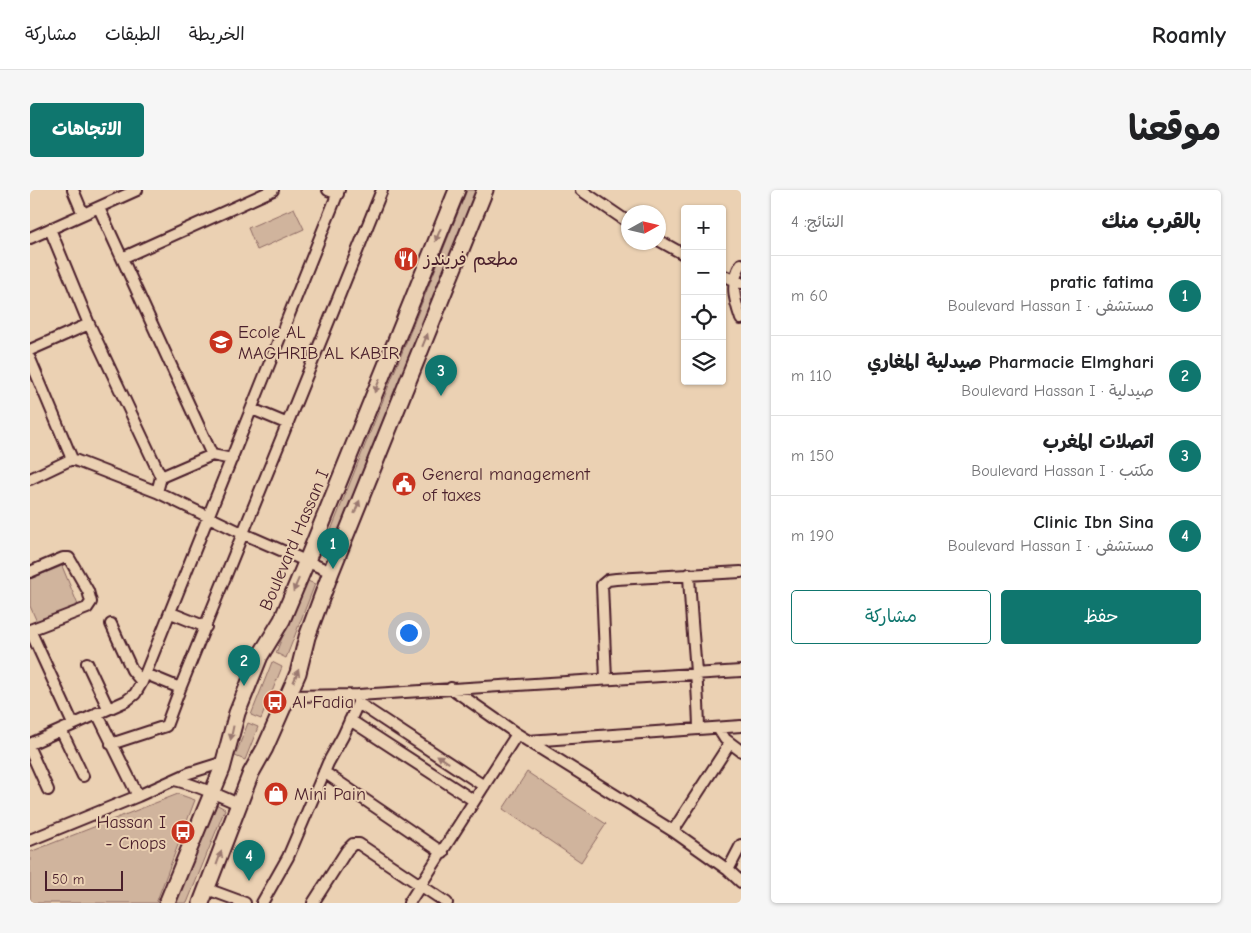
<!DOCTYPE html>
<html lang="ar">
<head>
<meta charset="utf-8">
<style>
  body { margin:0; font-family:"Comic Neue","Playpen Sans Arabic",sans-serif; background:#f6f6f6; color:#202124; direction:rtl }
  .controls { position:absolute; right:15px; top:15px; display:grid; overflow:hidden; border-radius:5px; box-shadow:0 1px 4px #0004 }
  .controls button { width:45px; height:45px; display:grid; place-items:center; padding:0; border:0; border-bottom:1px solid #e0e0e0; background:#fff; color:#202124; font:25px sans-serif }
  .compass { position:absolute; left:591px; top:15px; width:45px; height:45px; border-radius:50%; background:#fff; box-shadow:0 1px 4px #0004; rotate:82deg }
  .scale { position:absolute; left:15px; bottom:12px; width:78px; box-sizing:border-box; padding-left:5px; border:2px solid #4a1f2b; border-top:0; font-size:14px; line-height:18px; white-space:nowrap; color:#4a1f2b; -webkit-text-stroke:4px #ebd1b3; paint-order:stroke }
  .you { position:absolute; left:378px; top:442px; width:18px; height:18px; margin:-12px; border:4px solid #fff; border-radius:50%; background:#1a73e8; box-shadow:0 0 0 8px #1a73e833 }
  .badge { display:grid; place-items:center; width:32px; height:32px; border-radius:50%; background:#0f766e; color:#fff; font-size:16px; font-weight:700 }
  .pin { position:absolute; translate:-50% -41px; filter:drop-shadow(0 1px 2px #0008) }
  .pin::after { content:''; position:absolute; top:26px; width:18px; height:15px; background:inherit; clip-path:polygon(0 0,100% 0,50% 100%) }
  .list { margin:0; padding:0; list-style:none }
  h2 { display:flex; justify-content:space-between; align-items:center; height:65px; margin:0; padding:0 20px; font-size:21px }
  h2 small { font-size:16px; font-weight:400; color:#757577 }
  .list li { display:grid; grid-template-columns:32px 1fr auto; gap:15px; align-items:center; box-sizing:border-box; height:80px; padding:0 20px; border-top:1px solid #e0e0e0 }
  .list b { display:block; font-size:19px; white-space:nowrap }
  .list p { margin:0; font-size:16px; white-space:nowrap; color:#757577 }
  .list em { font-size:16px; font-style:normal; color:#757577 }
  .actions { display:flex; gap:10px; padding:15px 20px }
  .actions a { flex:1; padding:11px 0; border:1px solid #0f766e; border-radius:5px; text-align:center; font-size:18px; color:#0f766e }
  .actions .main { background:#0f766e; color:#fff }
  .icon { flex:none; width:28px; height:28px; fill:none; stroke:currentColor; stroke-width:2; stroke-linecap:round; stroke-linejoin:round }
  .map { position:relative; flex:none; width:711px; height:713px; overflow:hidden; direction:ltr; border-radius:5px }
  header { display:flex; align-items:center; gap:30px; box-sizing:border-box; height:70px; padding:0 25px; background:#fff; border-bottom:1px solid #e0e0e0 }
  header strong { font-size:24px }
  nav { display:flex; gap:28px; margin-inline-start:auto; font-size:18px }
  .intro { display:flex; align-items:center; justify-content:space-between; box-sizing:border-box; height:120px; padding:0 30px }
  h1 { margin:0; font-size:35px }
  .button { padding:12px 22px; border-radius:5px; background:#0f766e; color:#fff; font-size:18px; font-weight:700 }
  main { display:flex; gap:30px; padding:0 30px }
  aside { flex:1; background:#fff; border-radius:5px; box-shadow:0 1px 4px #0004 }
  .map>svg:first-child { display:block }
  .green { fill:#d0b49d; stroke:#8d6a64 }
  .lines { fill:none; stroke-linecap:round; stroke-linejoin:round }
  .street-casing { stroke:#4a1f2b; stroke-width:14 }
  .secondary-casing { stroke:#4a1f2b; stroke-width:19 }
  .street { stroke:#ebd1b3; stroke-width:10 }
  .secondary { stroke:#ebd1b3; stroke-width:15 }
  .oneway { fill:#9a786f }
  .labels { text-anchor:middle; stroke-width:4; stroke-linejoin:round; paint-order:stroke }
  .poi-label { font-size:18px; fill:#4a1f2b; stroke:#ebd1b3; text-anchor:start }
  .street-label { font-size:18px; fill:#4a1f2b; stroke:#ebd1b3 }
</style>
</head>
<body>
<header>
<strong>Roamly</strong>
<nav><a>الخريطة</a><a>الطبقات</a><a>مشاركة</a></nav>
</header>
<div class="intro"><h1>موقعنا</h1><a class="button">الاتجاهات</a></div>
<main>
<aside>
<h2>بالقرب منك<small>النتائج: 4</small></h2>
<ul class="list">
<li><span class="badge">1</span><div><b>pratic fatima</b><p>مستشفى · Boulevard Hassan I</p></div><em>60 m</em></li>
<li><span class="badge">2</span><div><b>Pharmacie Elmghari صيدلية المغاري</b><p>صيدلية · Boulevard Hassan I</p></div><em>110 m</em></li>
<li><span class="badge">3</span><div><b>اتصلات المغرب</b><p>مكتب · Boulevard Hassan I</p></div><em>150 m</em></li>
<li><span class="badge">4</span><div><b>Clinic Ibn Sina</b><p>مستشفى · Boulevard Hassan I</p></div><em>190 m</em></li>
</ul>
<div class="actions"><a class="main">حفظ</a><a>مشاركة</a></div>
</aside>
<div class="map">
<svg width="711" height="713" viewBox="0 0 711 713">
  <rect width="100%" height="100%" fill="#ebd1b3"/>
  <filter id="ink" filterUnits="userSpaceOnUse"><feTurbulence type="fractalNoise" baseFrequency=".02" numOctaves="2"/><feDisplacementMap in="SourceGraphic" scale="10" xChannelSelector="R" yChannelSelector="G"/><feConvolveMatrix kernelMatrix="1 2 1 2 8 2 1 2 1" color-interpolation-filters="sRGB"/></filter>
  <g filter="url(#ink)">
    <!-- green -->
    <path class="green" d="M437,0H447L300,367L292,363Z
      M264,18L274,39L227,60L218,38Z
      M32,376L48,415L7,432L0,416V389Z
      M275,390L285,394L256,468L246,463Z
      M242,472L252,477L231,529L221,525Z
      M218,533L228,537L215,570L205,566Z
      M497,582L576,634L551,672L473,619Z
      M148,604L165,610L126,713H0V662Z
      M184,613L195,619L157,713H145Z"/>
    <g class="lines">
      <defs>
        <path id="street" d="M43,0L53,24
          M298,0L308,4
          M551,0L598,32
          M69,18L182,265L202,269
          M20,39L59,134L131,287L127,302
          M0,48L107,0
          M628,50L655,65
          M92,68L243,0
          M711,74C700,93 704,109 711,129
          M692,85L711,93
          M0,160L59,134
          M0,169L42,269L0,289
          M222,219L258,234
          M42,269L127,302L214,344L301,382
          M131,287L182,265
          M0,382L33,368H39L58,401L61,412L57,418L0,440
          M659,384C661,436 668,486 669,538
          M141,423L176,437
          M81,434L102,480L112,492
          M0,440L43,534
          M57,473L78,518
          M116,484L150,498
          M576,489L572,395L578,390L586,389L711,382
          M421,498L487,544L643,641L698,680L711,692
          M257,506L328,505L711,481
          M328,513L454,596
          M67,523L108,606
          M320,530L443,610
          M688,538L695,549L711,561
          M31,540L53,586
          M498,551L711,536
          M0,554L96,511L105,504L112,492L309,0
          M81,554L136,536L151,496L352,0
          M0,560L18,600
          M294,582L413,663
          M144,590C168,595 187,605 209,614
          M643,641L700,553
          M0,650L108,606L159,583L194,572
          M698,680L711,655
          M177,699L215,713
          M232,713L258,667L298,573L313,546L328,513V505
          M283,713L317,660L323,654H329L417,713
          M379,713L487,544"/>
        <path id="secondary" d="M137,713L192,579L207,523L230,466L252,430L278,368L427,0
          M171,713L221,583L235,558L268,483L277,447L301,382L455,0"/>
      </defs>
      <!-- street casing -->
      <use href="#street" class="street-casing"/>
      <!-- secondary casing -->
      <use href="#secondary" class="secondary-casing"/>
      <!-- street -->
      <use href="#street" class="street"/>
      <!-- secondary -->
      <use href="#secondary" class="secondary"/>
    </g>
    <!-- one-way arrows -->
    <defs><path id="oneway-solid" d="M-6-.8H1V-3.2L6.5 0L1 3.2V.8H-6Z" transform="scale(1.25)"/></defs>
    <g class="oneway">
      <use href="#oneway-solid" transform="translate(408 45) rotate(112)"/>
      <use href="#oneway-solid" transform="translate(395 150) rotate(-68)"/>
      <use href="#oneway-solid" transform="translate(347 196) rotate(112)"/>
      <use href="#oneway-solid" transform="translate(327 317) rotate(-68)"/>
      <use href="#oneway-solid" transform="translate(266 395) rotate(113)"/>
      <use href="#oneway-solid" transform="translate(266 486) rotate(-68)"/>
      <use href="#oneway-solid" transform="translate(202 543) rotate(102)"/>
      <use href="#oneway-solid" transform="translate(413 569) rotate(-147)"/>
      <use href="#oneway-solid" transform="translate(189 668) rotate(-70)"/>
    </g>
  </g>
  <!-- icons -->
  <defs>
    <symbol id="restaurant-disc" viewBox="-11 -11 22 22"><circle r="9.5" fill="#c8321e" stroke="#ebd1b3"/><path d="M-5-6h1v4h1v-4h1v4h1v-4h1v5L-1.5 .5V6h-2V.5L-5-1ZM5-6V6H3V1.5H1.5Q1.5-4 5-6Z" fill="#fff"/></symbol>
    <symbol id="school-disc" viewBox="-11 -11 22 22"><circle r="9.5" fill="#c8321e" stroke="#ebd1b3"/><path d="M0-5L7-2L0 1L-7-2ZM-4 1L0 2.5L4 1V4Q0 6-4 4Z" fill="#fff"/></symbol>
    <symbol id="civic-disc" viewBox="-11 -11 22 22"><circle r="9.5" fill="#c8321e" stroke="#ebd1b3"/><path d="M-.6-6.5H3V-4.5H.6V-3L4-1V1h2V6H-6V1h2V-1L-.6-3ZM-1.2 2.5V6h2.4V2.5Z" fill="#fff"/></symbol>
    <symbol id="bus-disc" viewBox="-11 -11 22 22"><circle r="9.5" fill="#c8321e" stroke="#ebd1b3"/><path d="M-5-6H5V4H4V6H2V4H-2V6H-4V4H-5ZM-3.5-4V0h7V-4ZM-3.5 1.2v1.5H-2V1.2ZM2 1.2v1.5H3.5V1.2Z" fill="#fff"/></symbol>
    <symbol id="shop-disc" viewBox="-11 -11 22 22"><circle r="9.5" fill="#c8321e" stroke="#ebd1b3"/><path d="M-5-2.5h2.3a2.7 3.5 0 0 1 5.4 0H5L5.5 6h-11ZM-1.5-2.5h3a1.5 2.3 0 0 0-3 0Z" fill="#fff"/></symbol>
  </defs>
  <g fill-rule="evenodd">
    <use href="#restaurant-disc" x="362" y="55" width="28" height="28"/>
    <use href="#school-disc" x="177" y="138" width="28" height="28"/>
    <use href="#civic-disc" x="360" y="280" width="28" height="28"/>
    <use href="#bus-disc" x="231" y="498" width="28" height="28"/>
    <use href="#shop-disc" x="232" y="590" width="28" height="28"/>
    <use href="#bus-disc" x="139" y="628" width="28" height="28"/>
  </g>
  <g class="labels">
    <!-- poi labels -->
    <g class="poi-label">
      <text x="394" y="75">مطعم فريندز</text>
      <text x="208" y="148">Ecole AL<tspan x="208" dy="21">MAGHRIB AL KABIR</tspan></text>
      <text x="392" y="290">General management<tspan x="392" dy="21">of taxes</tspan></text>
      <text x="262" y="518">Al Fadia</text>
      <text x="264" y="610">Mini Pain</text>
      <text x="136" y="638" text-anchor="end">Hassan I<tspan x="136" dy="21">- Cnops</tspan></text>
    </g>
    <!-- street labels -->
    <g class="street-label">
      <text transform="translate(264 350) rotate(-67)" y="6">Boulevard Hassan I</text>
    </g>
  </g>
</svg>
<div class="controls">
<button>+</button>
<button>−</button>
<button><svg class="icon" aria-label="locate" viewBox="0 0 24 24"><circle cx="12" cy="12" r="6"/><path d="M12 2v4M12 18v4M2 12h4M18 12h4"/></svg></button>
<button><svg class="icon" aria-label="layers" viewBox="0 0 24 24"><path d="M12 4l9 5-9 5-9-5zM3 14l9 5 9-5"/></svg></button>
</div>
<svg class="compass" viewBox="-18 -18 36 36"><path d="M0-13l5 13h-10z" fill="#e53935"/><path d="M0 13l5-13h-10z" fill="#757577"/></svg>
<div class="scale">50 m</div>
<div class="you"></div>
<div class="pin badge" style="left:303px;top:379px">1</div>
<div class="pin badge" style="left:214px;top:496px">2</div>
<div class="pin badge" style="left:411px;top:206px">3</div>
<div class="pin badge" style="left:219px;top:691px">4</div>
</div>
</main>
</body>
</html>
